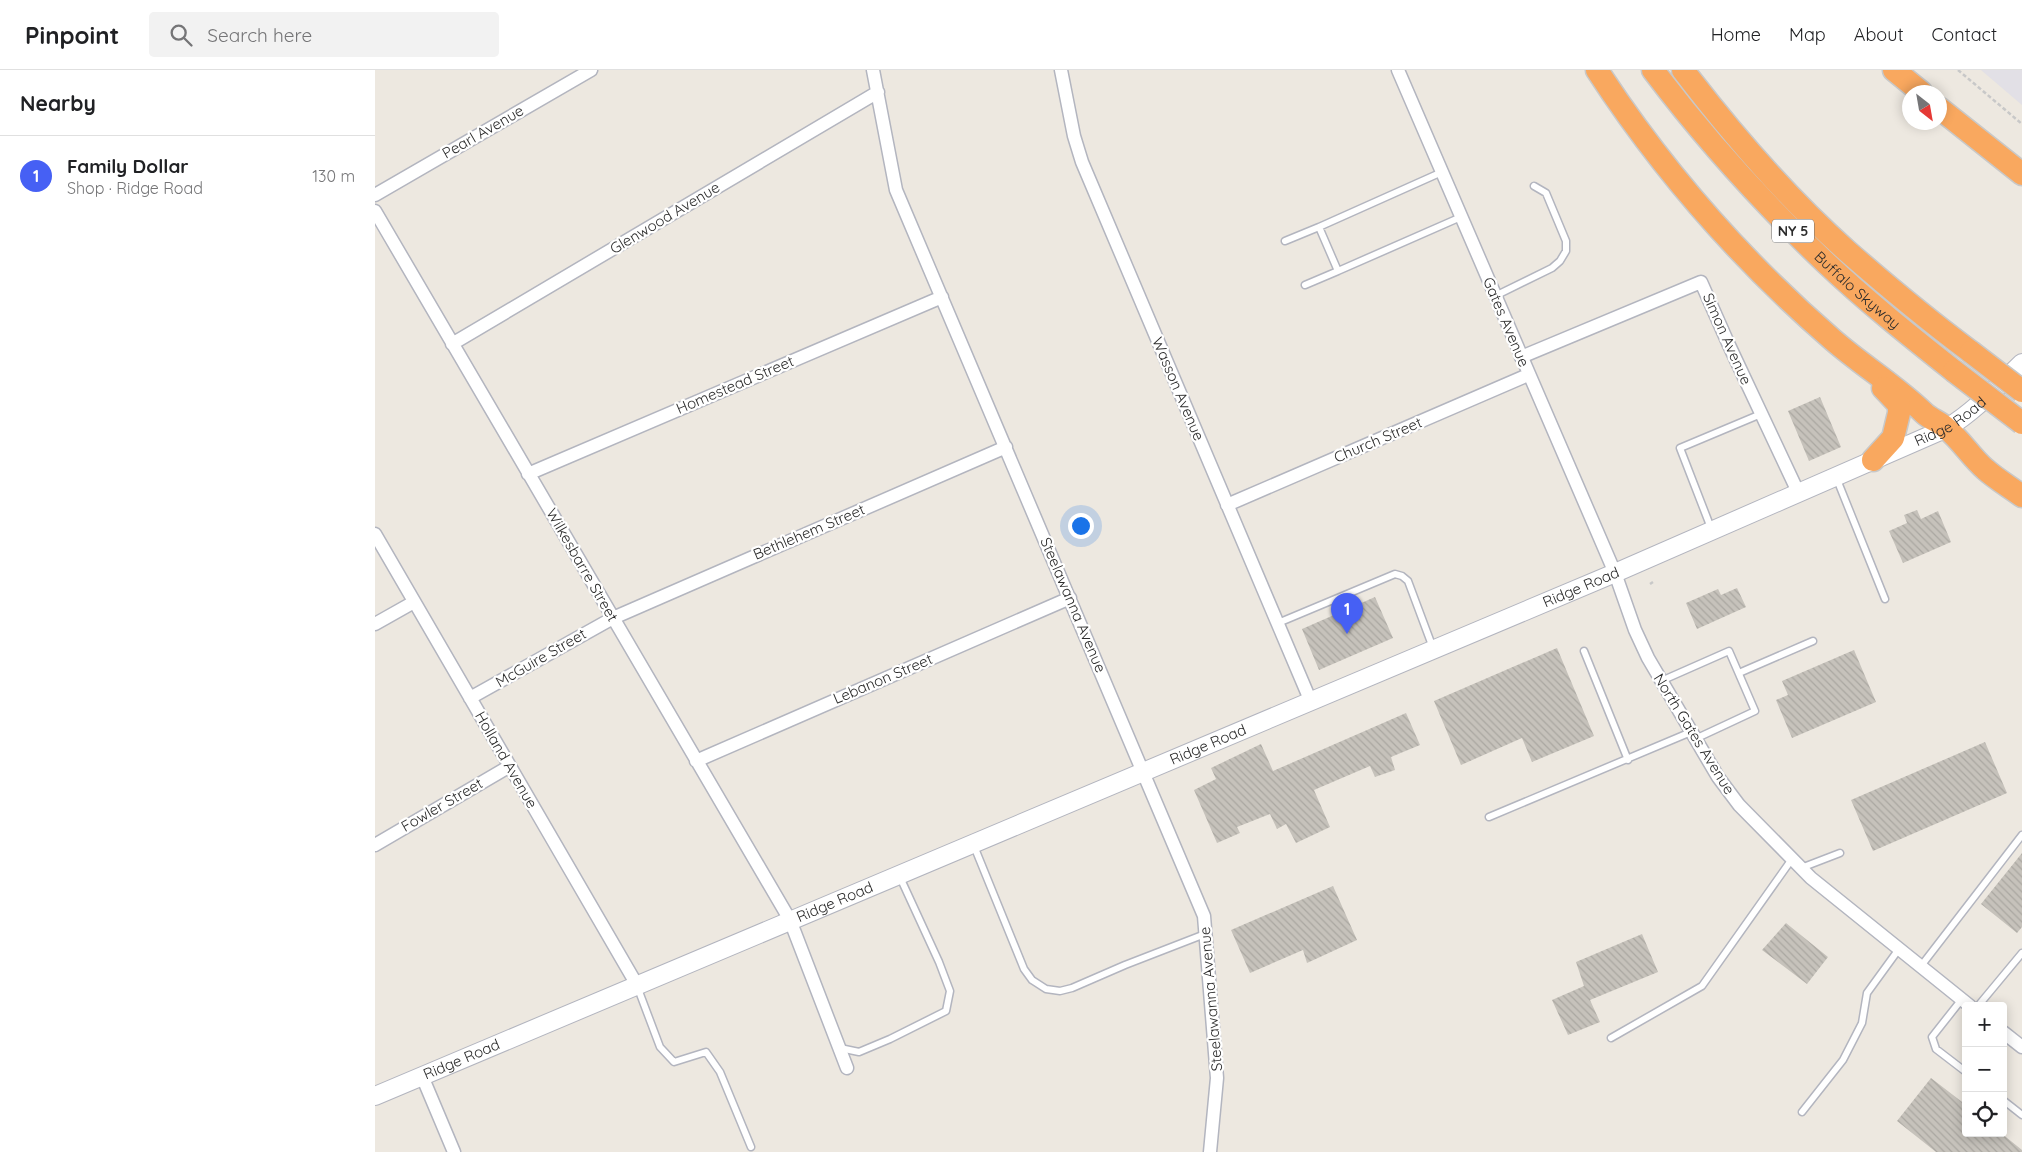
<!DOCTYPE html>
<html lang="en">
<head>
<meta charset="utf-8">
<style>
  body { margin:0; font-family:Quicksand,sans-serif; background:#f2f2f2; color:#202124 }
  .controls { position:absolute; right:15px; bottom:15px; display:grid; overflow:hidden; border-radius:5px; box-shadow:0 2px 12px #0003 }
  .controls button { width:45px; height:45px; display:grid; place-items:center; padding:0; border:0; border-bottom:1px solid #e0e0e0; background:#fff; color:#202124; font:25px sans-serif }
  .compass { position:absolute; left:1527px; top:15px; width:45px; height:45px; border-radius:50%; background:#fff; box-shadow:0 2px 12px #0003; rotate:149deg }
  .you { position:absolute; left:705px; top:455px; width:18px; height:18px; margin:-12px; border:4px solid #fff; border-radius:50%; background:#1a73e8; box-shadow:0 0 0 8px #1a73e833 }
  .badge { display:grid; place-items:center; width:32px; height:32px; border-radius:50%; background:#4660f4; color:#fff; font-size:16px; font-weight:700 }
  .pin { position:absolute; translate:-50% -41px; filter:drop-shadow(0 1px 2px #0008) }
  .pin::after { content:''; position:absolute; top:26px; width:18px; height:15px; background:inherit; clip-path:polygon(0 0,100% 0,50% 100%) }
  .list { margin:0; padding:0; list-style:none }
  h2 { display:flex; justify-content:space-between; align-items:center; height:65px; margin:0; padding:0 20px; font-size:21px }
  h2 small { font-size:16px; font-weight:400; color:#757577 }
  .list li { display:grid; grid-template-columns:32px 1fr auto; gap:15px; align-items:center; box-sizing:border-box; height:80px; padding:0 20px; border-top:1px solid #e0e0e0 }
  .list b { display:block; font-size:19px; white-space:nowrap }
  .list p { margin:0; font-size:16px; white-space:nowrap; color:#757577 }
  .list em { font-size:16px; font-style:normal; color:#757577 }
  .icon { flex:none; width:28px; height:28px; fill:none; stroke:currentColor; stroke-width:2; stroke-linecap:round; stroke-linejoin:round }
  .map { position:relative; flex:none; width:1647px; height:1082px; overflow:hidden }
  header { display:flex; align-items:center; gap:30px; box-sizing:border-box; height:70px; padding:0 25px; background:#fff; border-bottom:1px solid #e0e0e0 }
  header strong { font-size:24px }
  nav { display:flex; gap:28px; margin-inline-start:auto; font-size:18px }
  .search { width:350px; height:45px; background:#f2f2f2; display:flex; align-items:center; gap:12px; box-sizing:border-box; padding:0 18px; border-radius:5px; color:#757577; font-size:19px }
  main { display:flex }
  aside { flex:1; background:#fff }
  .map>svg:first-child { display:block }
  .industrial { fill:#e2e0e6 }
  .building { fill:url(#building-back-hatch) }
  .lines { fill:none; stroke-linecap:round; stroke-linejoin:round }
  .lane-casing { stroke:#b3b5bf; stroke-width:9 }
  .street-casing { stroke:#b3b5bf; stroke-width:15 }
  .secondary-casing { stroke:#b3b5bf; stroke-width:20 }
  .highway-casing { stroke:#c8c8c8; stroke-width:25 }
  .path { stroke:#c8c8c8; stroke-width:2.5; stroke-dasharray:4 2.5; stroke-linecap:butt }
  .lane { stroke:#fff; stroke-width:6 }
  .street { stroke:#fff; stroke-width:12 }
  .secondary { stroke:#fff; stroke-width:18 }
  .highway { stroke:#f9a85f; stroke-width:22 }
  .highway-bridge-casing { stroke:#c8c8c8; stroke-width:25; stroke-linecap:butt }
  .highway-bridge { stroke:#f9a85f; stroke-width:22 }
  .labels { text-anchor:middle; stroke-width:4.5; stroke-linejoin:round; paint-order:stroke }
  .shield { fill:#fff; stroke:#6b6b6b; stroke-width:1 }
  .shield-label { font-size:14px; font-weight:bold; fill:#2c2c2c }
  .street-label { font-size:15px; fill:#2c2c2c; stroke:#fff }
</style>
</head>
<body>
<header>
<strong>Pinpoint</strong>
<div class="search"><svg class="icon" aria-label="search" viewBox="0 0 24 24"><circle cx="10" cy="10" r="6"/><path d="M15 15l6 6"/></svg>Search here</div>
<nav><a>Home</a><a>Map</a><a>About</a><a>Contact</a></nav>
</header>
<main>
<aside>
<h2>Nearby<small></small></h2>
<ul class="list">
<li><span class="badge">1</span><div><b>Family Dollar</b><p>Shop · Ridge Road</p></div><em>130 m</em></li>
</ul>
</aside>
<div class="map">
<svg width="1647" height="1082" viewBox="0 0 1647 1082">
  <defs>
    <pattern id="building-back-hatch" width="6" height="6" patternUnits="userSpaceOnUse" patternTransform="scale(1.25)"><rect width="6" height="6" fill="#c6c2bb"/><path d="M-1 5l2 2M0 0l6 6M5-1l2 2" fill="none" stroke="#aaa7a1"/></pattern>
  </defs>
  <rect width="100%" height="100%" fill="#ede8e0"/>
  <!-- industrial -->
  <path class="industrial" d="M1606,0H1647V35Z"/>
  <!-- building -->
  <path class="building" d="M1445,327L1466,377L1434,391L1413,341Z
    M1542,440L1546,449L1563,441L1576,472L1528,493L1514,461L1532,453L1529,445Z
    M1362,518L1371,537L1322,559L1311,533L1343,519L1346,525Z
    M1000,527L1018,568L944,600L927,559Z
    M1182,578L1219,666L1157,692L1147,668L1086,695L1059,631Z
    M1479,580L1501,632L1417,668L1401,630L1413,625L1407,611Z
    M1031,643L1045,675L1016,687L1020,700L1000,707L995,696L939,720L955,757L921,773L911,754L902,759L895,744L862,757L865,763L842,773L819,720L841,709L836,698L886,674L898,701Z
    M1610,672L1632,723L1498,781L1476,730Z
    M1647,783V857L1642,863L1606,834Z
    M958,816L982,870L932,893L928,880L875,903L856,860Z
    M1411,853L1453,887L1432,914L1387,880Z
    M1267,864L1283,902L1215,930L1225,952L1193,965L1177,930L1209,916L1201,892Z
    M1556,1008L1591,1035V1063H1626L1647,1080V1082H1561L1522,1051Z"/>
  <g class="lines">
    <defs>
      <path id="lane" d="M1067,102L944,157L963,201L1086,147
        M910,171L944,157
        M930,215L963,201
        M1120,226L1177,198L1185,191L1191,181V171L1171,123L1159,116
        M1461,407L1510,529
        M1336,458L1305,378L1386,344
        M903,553L1020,504L1027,506L1033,511L1058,578
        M1209,581L1253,690
        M1364,603L1438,571
        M1286,611L1354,581L1380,641L1320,669
        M1114,747L1316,662
        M599,776L649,899L657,910L671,919L685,921L697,918L750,895L830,864
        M1426,798L1465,783
        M1546,896L1647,765
        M262,916L285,977L299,992L331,982L345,1002L376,1077
        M1587,929L1557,967L1561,979L1591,1002
        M1603,936L1647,883
        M1236,968L1327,916L1417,789
        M465,978L484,982L515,969L571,941L575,921L564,892L524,805
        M1628,1030L1647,1045
        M1427,1042L1468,990L1487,953L1492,923L1524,879"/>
      <path id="street" d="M498,0L521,120L829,846L842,1008L835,1082
        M686,0L699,66L707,92L936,632
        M1023,0L1240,503L1260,560L1273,588L1343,707L1364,735L1436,808L1595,936
        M0,125L216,0
        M0,141L415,850L472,998
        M77,274L503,22
        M1146,287L1326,212L1353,273L1423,422
        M153,404L567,227
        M852,435L1153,305
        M0,464L262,915
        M0,554L39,532
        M95,628L238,548L631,377
        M321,691L695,528
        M0,775L135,696
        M1628,962L1647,977
        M47,1006L79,1082"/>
      <g id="secondary">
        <path id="s1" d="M0,1026L1240,503L1572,358C1600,341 1623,316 1647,293"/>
      </g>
      <g id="highway">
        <path d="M1222,0C1287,100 1367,191 1458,270C1488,296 1521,316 1549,343C1555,349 1565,352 1571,358C1586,370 1596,387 1610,399C1621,409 1635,417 1647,426"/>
        <path id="s2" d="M1278,0C1330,69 1388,133 1451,193C1491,231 1535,266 1579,301"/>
        <path d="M1308,0C1357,64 1411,127 1472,181C1512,216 1553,250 1596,282"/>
        <path d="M1519,0L1546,22"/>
        <path d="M1564,38L1647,104"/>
        <path d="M1498,390L1518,368L1524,343V335L1508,318"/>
      </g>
    </defs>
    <!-- lane casing -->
    <use href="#lane" class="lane-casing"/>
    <!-- street casing -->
    <use href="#street" class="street-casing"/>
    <!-- secondary casing -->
    <use href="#secondary" class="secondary-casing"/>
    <!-- highway casing -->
    <use href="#highway" class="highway-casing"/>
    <!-- path -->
    <path class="path" d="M1583,0L1647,54
      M1275,514L1278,512"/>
    <!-- lane -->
    <use href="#lane" class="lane"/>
    <!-- street -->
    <use href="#street" class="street"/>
    <!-- secondary -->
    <use href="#secondary" class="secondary"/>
    <!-- highway -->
    <use href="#highway" class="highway"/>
    <defs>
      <path id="highway-bridge" d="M1596,282L1647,321
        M1579,301L1647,353"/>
    </defs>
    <!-- highway-bridge casing -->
    <use href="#highway-bridge" class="highway-bridge-casing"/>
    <!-- highway-bridge -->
    <use href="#highway-bridge" class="highway-bridge"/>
  </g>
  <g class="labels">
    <!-- shield labels -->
    <rect class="shield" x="1397" y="149.5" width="42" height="23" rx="4"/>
    <g class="shield-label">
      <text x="1418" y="166">NY 5</text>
    </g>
    <!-- street labels -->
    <g class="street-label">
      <text transform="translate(108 62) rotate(-30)" y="5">Pearl Avenue</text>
      <text transform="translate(290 148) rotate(-31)" y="5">Glenwood Avenue</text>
      <text dy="5" stroke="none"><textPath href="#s2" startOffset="301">Buffalo Skyway</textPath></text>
      <text transform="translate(1131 252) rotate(67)" y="5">Gates Avenue</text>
      <text transform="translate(1352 269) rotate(66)" y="5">Simon Avenue</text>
      <text transform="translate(360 315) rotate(-23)" y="5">Homestead Street</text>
      <text transform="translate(803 319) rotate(67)" y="5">Wasson Avenue</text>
      <text dy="5" stroke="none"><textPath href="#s1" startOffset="1714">Ridge Road</textPath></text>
      <text transform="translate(1003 370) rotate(-23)" y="5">Church Street</text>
      <text transform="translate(434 462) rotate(-23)" y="5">Bethlehem Street</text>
      <text transform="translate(207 495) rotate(60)" y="5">Wilkesbarre Street</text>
      <text dy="5" stroke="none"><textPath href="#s1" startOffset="1309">Ridge Road</textPath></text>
      <text transform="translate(698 535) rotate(67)" y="5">Steelawanna Avenue</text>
      <text transform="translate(166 588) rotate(-30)" y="5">McGuire Street</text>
      <text transform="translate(508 609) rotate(-23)" y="5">Lebanon Street</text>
      <text transform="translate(1319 664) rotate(58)" y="5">North Gates Avenue</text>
      <text dy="5" stroke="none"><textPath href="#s1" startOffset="904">Ridge Road</textPath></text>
      <text transform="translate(131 690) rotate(60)" y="5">Holland Avenue</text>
      <text transform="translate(67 735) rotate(-30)" y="5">Fowler Street</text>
      <text dy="5" stroke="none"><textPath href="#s1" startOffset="499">Ridge Road</textPath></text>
      <text transform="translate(836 929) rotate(-95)" y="5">Steelawanna Avenue</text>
      <text dy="5" stroke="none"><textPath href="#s1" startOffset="94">Ridge Road</textPath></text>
    </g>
  </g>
</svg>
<div class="controls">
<button>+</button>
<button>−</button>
<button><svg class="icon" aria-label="locate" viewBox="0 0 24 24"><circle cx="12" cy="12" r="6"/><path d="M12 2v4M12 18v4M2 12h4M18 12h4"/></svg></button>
</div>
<svg class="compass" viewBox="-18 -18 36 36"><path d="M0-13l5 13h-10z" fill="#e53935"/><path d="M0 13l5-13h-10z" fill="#757577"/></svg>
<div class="you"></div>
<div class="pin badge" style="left:972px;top:564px">1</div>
</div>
</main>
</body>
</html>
